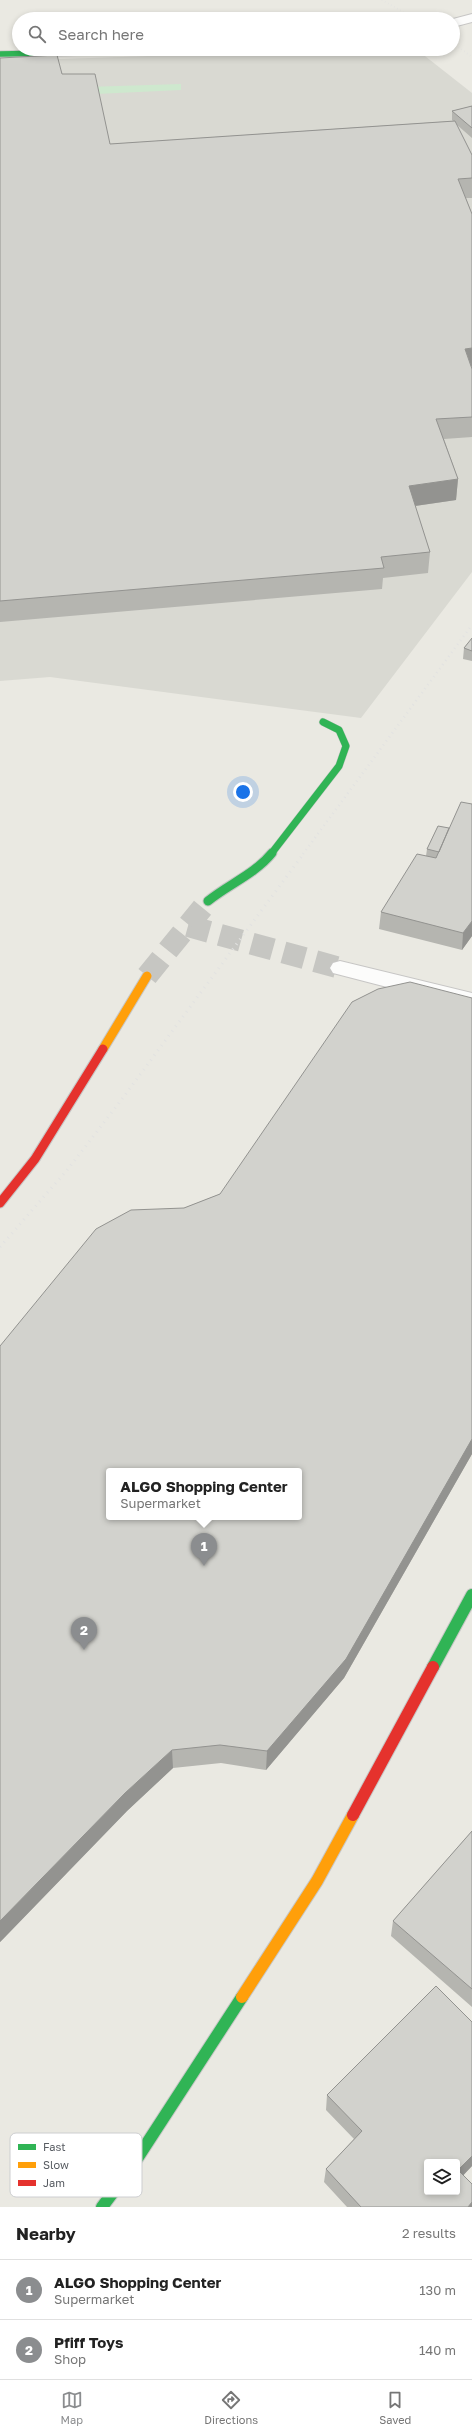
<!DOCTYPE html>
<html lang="en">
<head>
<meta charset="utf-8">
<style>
  body { margin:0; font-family:"Golos Text",sans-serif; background:#f6f6f6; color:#222 }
  .controls { position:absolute; right:12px; bottom:12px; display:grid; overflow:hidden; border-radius:4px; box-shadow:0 2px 6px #0003 }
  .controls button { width:36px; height:36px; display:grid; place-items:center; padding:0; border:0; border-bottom:1px solid #e0e0e0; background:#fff; color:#222; font:20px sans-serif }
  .you { position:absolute; left:243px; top:792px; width:14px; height:14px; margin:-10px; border:3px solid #fff; border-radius:50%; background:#1a73e8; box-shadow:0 0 0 6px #1a73e833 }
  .badge { display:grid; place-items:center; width:26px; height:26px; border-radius:50%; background:#8b8d8f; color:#fff; font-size:13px; font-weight:700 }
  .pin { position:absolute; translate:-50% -33px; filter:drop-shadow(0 1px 2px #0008) }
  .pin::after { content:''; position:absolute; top:21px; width:14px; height:12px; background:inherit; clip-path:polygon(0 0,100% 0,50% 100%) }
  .popup { position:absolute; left:106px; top:1468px; width:196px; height:52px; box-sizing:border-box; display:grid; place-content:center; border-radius:4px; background:#fff; filter:drop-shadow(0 1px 3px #0005); font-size:13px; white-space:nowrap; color:#767676 }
  .popup b { font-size:15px; color:#222 }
  .popup::after { content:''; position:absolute; left:50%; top:100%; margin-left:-8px; border:8px solid transparent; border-top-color:#fff }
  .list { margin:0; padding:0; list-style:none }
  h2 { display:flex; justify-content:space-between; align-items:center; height:52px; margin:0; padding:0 16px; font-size:17px }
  h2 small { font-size:13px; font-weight:400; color:#767676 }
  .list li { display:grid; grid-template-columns:26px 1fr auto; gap:12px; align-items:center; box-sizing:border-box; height:60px; padding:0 16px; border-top:1px solid #e0e0e0 }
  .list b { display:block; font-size:15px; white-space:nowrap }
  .list p { margin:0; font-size:13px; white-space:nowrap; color:#767676 }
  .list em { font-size:13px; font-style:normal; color:#767676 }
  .icon { flex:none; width:22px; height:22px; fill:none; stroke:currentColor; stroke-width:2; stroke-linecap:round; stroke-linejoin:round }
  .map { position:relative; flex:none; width:472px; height:2207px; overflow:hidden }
  .search { position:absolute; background:#fff; box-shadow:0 2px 6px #0003; left:12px; right:12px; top:12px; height:44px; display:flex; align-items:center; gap:10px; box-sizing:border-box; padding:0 14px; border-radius:22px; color:#767676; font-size:15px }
  .sheet { height:172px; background:#fff }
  nav { display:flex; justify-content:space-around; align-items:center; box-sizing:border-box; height:56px; border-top:1px solid #e0e0e0; background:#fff; font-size:11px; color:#767676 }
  nav a { display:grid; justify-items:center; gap:2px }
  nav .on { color:#8b8d8f }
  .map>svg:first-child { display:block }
  .industrial { fill:#d9d9d2 }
  .green { fill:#cee8ce }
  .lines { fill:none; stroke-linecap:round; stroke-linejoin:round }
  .street-tunnel { stroke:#c6c6c2; stroke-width:22; stroke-dasharray:22 11; stroke-linecap:butt }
  .secondary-tunnel { stroke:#c6c6c2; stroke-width:22; stroke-dasharray:22 11; stroke-linecap:butt }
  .street-casing { stroke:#c7c6c5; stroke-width:2 }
  .fast-far3-casing { stroke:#c7c7c6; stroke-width:7 }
  .fast-far2-casing { stroke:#c7c7c6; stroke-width:8 }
  .fast-far1-casing { stroke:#c7c7c6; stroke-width:11 }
  .fast-casing { stroke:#c7c7c6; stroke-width:14 }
  .slow-far1-casing { stroke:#c7c7c6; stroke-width:11 }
  .slow-casing { stroke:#c7c7c6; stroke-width:14 }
  .jam-far1-casing { stroke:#c7c7c6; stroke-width:11 }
  .jam-casing { stroke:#c7c7c6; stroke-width:14 }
  .street { fill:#fcfcfb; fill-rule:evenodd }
  .fast-far3 { stroke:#30b455; stroke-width:5.5 }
  .fast-far2 { stroke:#30b455; stroke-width:7 }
  .fast-far1 { stroke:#30b455; stroke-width:9 }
  .fast { stroke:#30b455; stroke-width:12 }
  .slow-far1 { stroke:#ff9f0a; stroke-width:9 }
  .slow { stroke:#ff9f0a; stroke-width:12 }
  .jam-far1 { stroke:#e5322d; stroke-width:9 }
  .jam { stroke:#e5322d; stroke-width:12 }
  .rail-far2 { stroke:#e2e2e1; stroke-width:2; stroke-dasharray:0.5 3; stroke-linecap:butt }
  .rail-far1 { stroke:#e2e2e1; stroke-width:2.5; stroke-dasharray:1 4; stroke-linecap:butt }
  .rail { stroke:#e2e2e1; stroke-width:3; stroke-dasharray:1 5; stroke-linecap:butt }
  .wall { fill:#b5b5b0 }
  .shaded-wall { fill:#939390 }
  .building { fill:#d2d2cd; stroke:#939390; fill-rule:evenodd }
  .key { fill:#fff; stroke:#cdced0; stroke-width:1 }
  .key-label { font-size:11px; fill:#585c62 }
</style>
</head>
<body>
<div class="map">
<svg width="472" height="2207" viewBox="0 0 472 2207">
  <rect width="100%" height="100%" fill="#eae9e2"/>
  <!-- industrial -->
  <path class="industrial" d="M362,49H416L472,93V572L361,718L50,677L0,681V61Z"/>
  <!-- green -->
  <path class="green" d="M181,84V90L96,94L86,87Z"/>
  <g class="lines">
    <!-- street-tunnel -->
    <path class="street-tunnel" d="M188,926L340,968"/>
    <!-- secondary-tunnel -->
    <path class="secondary-tunnel" d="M147,976L208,901"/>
    <defs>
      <path id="street" d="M472,14V22L453,27V19Z
        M340,961L472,993V1009L333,973L330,968L333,963Z"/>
      <path id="fast-far3" d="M0,54L261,49"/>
      <path id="fast-far2" d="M271,854L339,766L346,746L339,730L323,722"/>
      <path id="fast-far1" d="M208,901C229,884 255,874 272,853"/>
      <path id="fast" d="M433,1667L472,1595
        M102,2207L129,2171L242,1997"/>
      <path id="slow-far1" d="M103,1049L147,976"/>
      <path id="slow" d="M242,1997L317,1881L353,1815"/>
      <path id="jam-far1" d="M0,1203L35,1159L103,1049"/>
      <path id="jam" d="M353,1815L433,1667"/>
    </defs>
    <!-- street casing -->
    <use href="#street" class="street-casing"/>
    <!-- fast-far3 casing -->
    <use href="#fast-far3" class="fast-far3-casing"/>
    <!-- fast-far2 casing -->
    <use href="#fast-far2" class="fast-far2-casing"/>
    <!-- fast-far1 casing -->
    <use href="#fast-far1" class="fast-far1-casing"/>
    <!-- fast casing -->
    <use href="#fast" class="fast-casing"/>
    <!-- slow-far1 casing -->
    <use href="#slow-far1" class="slow-far1-casing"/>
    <!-- slow casing -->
    <use href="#slow" class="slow-casing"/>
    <!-- jam-far1 casing -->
    <use href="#jam-far1" class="jam-far1-casing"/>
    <!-- jam casing -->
    <use href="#jam" class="jam-casing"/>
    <!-- street -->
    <use href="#street" class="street"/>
    <!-- fast-far3 -->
    <use href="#fast-far3" class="fast-far3"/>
    <!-- fast-far2 -->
    <use href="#fast-far2" class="fast-far2"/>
    <!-- fast-far1 -->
    <use href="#fast-far1" class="fast-far1"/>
    <!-- fast -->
    <use href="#fast" class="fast"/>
    <!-- slow-far1 -->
    <use href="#slow-far1" class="slow-far1"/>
    <!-- slow -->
    <use href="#slow" class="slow"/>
    <!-- jam-far1 -->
    <use href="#jam-far1" class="jam-far1"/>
    <!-- jam -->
    <use href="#jam" class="jam"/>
    <!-- rail-far2 -->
    <path class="rail-far2" d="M382,0L415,19
      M453,43L472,57"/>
    <!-- rail-far1 -->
    <path class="rail-far1" d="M303,854L472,625"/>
    <!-- rail -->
    <path class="rail" d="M0,1247L68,1169L122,1099L304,853"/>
  </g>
  <!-- wall -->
  <path class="wall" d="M0,58L62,74L110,144L453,121L452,120V111L472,106V138L456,124L472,155V198H466L472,214V437L444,439L458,479L456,500L415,506L430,552L428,573L383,578L382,589L0,622Z
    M472,638V661L463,659L464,648Z
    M438,826L472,936L462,950L379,929L381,912L426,856L427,849Z
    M472,998V1454L344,1678L266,1770L221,1763L173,1768L127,1811L5,1937L0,1942V1346L184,1208L220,1194Z
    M472,1831V2007L391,1936L393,1921Z
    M472,2022V2166L463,2175L472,2207H347L324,2182L326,2169L354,2139L326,2110L327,2095Z"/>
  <!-- shaded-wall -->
  <path class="shaded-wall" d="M472,348V368L465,349Z
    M458,479L456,500L408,507L409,486Z
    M472,921V936L462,950L463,933Z
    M472,1439V1454L344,1678L266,1770L267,1751Z
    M172,1750L173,1768L127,1811L5,1937L0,1942V1921L125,1793Z
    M472,2156V2166L457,2182L458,2170Z
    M472,2202V2207H468Z"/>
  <!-- building -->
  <path class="building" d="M57,55L62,74H95L110,144L455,121L472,155V178L458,179L472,214V348L465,349L472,369V417L436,419L458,479L409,486L430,552L381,557L384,568L0,601V58Z
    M472,106V128L452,111Z
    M472,638V651L464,648Z
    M461,802L472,804V921L463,933L381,912L417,854L436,858Z
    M438,826L449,828L439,852L427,849Z
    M410,982L472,998V1439L346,1659L267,1751L220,1745L172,1750L125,1793L0,1921V1346L96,1229L131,1210L184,1208L220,1194L352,1002L378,989ZM109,1471H299V1517H109Z
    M472,1831V1989L393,1921Z
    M436,1986L472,2022V2156L458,2170L472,2184V2202L468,2207H361L326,2169L362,2131L327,2095ZM427,2162H457V2192H427Z"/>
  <!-- legend -->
  <rect x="10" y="2133" width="132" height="64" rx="6" class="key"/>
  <rect x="18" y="2144" width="18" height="6" fill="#30b455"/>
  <rect x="18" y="2162" width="18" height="6" fill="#ff9f0a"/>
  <rect x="18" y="2180" width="18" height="6" fill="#e5322d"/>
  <g class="key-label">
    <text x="43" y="2151">Fast</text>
    <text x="43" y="2169">Slow</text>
    <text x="43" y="2187">Jam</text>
  </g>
</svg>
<div class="controls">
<button><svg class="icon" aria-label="layers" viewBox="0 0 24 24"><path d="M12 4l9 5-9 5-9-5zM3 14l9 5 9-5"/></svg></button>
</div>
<div class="you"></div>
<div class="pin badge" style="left:204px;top:1566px">1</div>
<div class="popup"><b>ALGO Shopping Center</b>Supermarket</div>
<div class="pin badge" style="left:84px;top:1650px">2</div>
<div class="search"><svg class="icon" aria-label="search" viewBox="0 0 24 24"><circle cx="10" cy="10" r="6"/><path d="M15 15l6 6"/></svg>Search here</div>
</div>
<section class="sheet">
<h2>Nearby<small>2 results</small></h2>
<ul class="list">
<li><span class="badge">1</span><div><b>ALGO Shopping Center</b><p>Supermarket</p></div><em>130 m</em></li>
<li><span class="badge">2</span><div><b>Pfiff Toys</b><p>Shop</p></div><em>140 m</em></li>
</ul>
</section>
<nav>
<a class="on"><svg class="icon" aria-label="map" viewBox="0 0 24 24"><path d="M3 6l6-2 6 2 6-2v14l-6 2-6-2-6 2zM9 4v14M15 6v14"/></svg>Map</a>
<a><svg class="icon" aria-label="directions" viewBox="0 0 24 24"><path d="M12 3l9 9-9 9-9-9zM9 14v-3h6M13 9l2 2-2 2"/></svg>Directions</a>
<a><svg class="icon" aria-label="saved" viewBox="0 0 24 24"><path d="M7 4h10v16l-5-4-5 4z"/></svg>Saved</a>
</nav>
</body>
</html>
